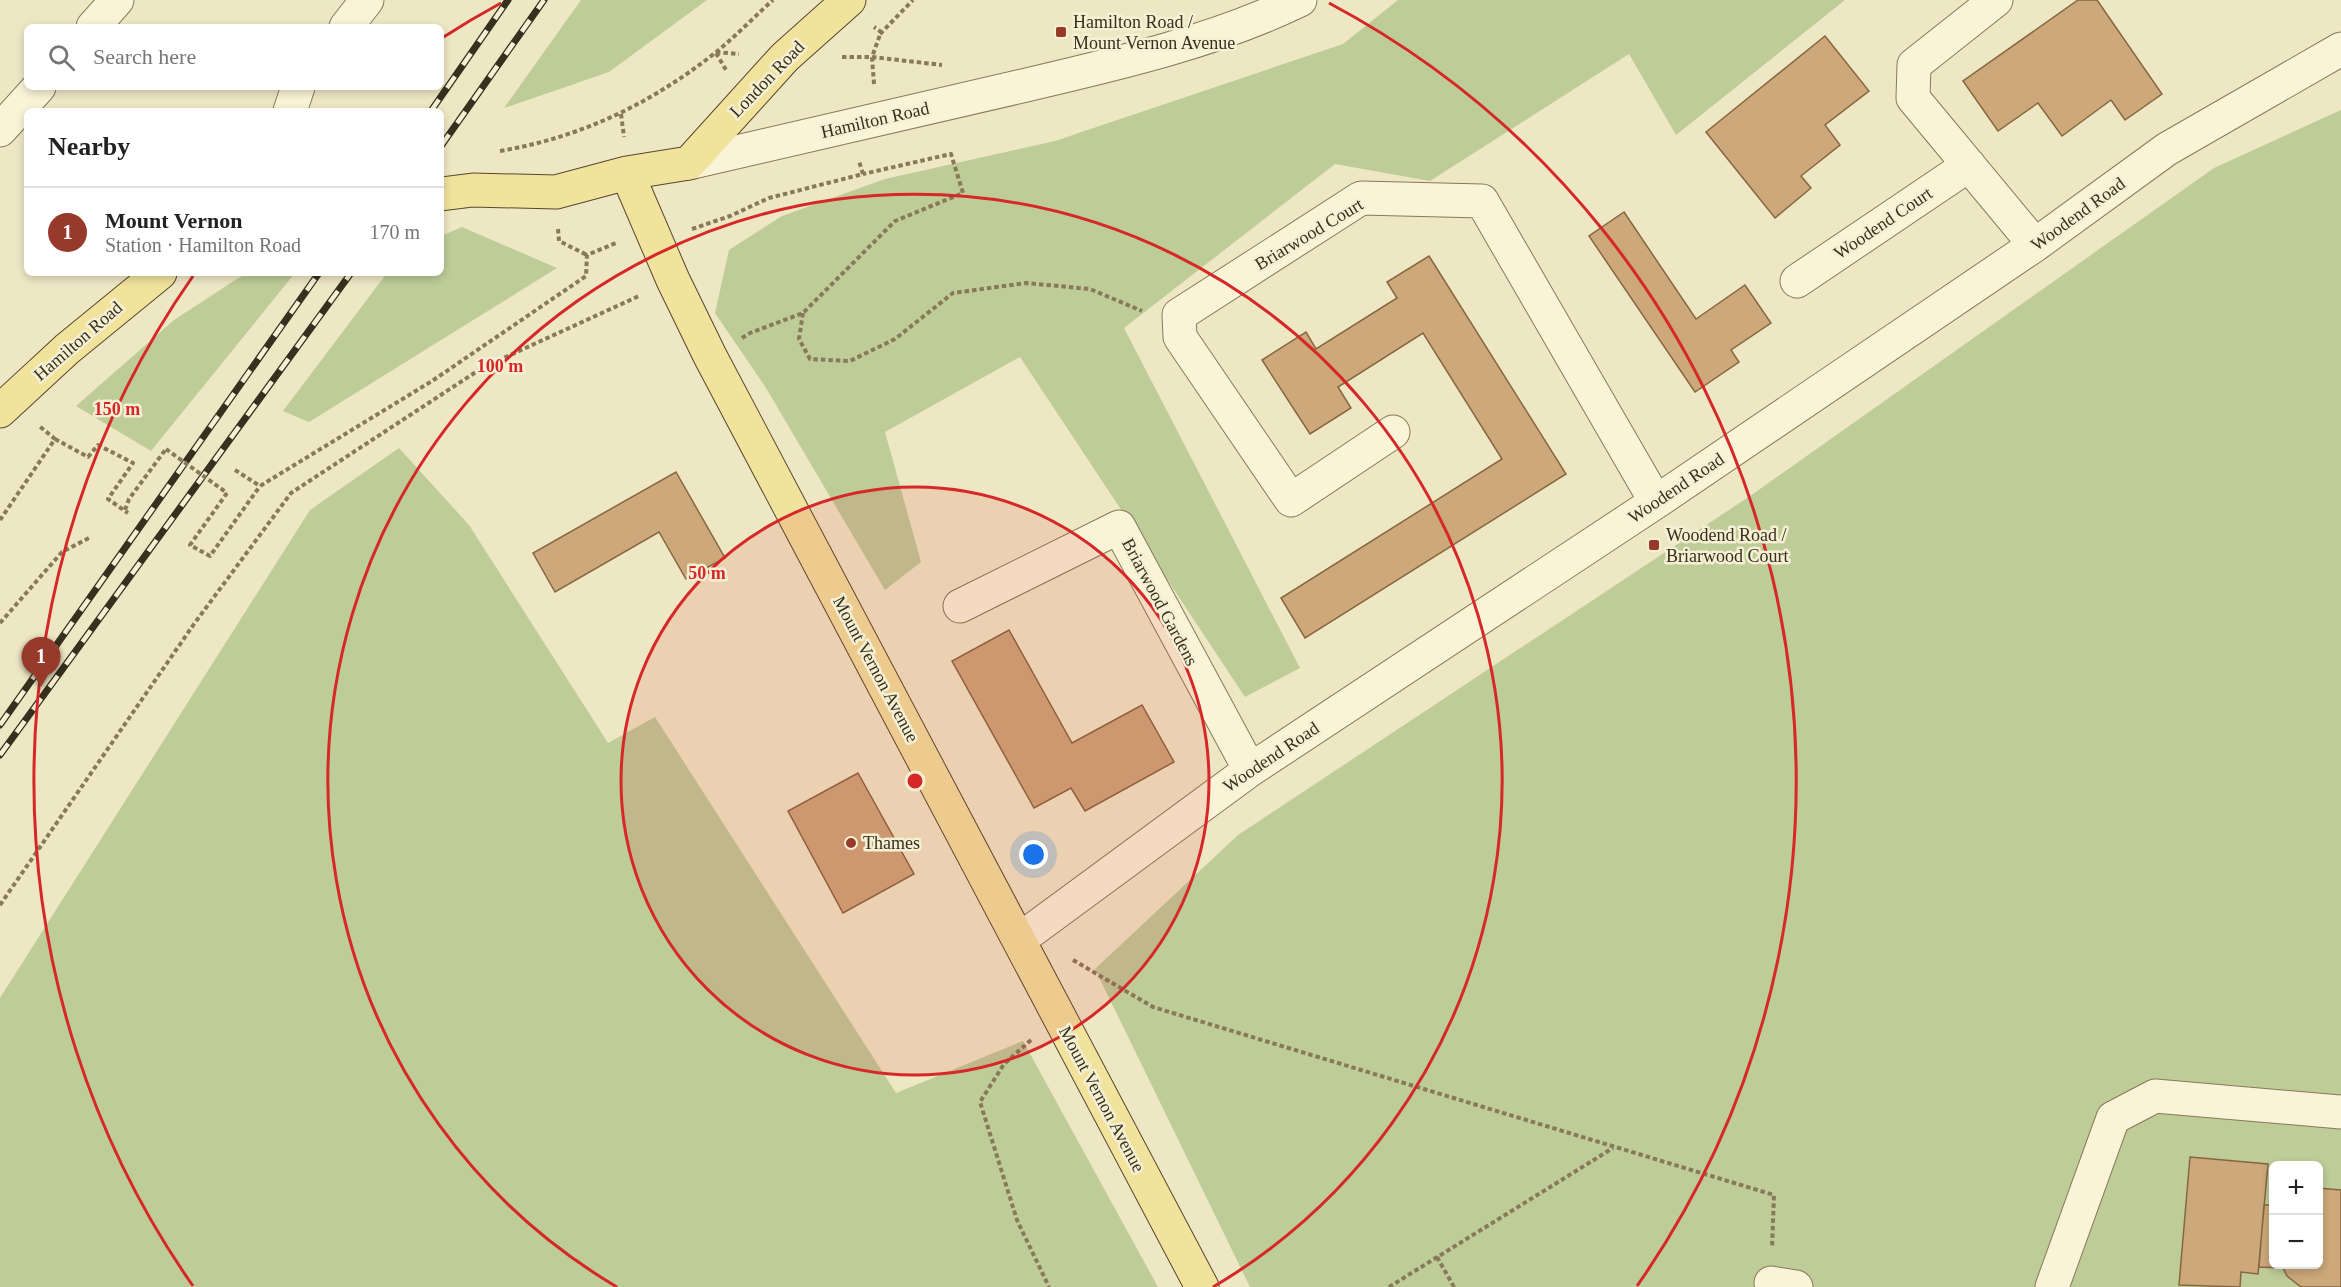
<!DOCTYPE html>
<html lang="en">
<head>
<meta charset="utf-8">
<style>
  body { margin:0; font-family:Georgia,serif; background:#f6f6f6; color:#222 }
  .controls { position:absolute; right:18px; bottom:18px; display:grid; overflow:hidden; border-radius:9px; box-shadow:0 3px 9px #0003 }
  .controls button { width:54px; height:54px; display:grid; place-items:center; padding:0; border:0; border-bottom:2px solid #e0e0e0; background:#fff; color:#222; font:30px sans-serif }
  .you { position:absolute; left:1034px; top:855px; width:21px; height:21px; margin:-15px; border:4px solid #fff; border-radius:50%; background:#1a73e8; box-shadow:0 0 0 9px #1a73e833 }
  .badge { display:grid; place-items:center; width:39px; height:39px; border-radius:50%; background:#97392b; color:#fff; font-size:20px; font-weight:700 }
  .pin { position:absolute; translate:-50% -50px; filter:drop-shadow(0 2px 3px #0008) }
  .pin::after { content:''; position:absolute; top:32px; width:21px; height:18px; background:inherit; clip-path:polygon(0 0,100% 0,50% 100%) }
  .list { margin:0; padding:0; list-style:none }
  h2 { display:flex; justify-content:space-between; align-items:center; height:78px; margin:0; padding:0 24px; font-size:26px }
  h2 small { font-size:20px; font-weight:400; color:#767676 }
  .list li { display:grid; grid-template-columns:39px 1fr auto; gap:18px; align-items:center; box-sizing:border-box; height:90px; padding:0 24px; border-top:2px solid #e0e0e0 }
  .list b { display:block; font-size:22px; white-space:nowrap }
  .list p { margin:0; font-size:20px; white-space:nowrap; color:#767676 }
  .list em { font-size:20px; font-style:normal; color:#767676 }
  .icon { flex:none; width:33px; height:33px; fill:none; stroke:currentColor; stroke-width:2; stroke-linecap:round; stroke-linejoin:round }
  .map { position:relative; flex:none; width:2341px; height:1287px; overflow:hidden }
  .search { position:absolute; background:#fff; box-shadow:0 3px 9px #0003; left:24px; top:24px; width:420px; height:66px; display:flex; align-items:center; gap:15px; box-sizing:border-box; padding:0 21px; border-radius:9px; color:#767676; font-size:22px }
  .panel { position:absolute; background:#fff; box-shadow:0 3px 9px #0003; left:24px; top:108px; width:420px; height:168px; border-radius:9px }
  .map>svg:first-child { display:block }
  .green { fill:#becc98; fill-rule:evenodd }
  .building { fill:#cca87a; stroke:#876640; stroke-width:1.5 }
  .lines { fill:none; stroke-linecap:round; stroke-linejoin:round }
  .minor-casing { stroke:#88795a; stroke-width:35 }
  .major-casing { stroke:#56472e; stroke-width:35 }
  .path { stroke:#88795a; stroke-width:4; stroke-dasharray:4.5 3; stroke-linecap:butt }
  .minor { stroke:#f9f3d7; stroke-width:33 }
  .major { stroke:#f1e29c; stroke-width:33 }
  .rail-casing { stroke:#382f1e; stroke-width:7 }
  .rail { stroke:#f5f0d3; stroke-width:4.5; stroke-dasharray:14; stroke-linecap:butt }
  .path-bridge { stroke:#88795a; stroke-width:4; stroke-dasharray:4.5 3; stroke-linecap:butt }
  .ring { fill:none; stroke:#d62828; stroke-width:3 }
  .poi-dot { fill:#97392b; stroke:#f5f0d3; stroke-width:2 }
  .labels { text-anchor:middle; stroke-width:5; stroke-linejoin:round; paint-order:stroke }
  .poi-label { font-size:18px; fill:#382f1e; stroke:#f5f0d3; text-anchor:start }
  .street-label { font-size:18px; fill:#382f1e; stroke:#f5f0d3 }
  .centre { fill:#d62828; stroke:#f5f0d3; stroke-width:3 }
  .ring-label { font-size:18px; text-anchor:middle; font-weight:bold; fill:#d62828; stroke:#f5f0d3; stroke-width:5; stroke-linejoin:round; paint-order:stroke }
</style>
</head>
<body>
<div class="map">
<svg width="2341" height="1287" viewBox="0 0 2341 1287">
  <rect width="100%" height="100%" fill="#eee7c4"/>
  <!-- green -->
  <path class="green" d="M581,0H707L609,72L504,108Z
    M1398,0H1845L1676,135L1629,54L1430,181L1335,164L1124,328L1300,668L1245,697L1020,357L885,432L921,562L885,590L766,388L715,313L729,250L782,216L885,179L1055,141L1343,44Z
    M2341,110V1287H1250L1095,969L1238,835L1750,496L2214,168ZM2274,1166H2318V1264H2274Z
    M462,227L557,268L309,422L283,411L387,273H441V236Z
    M256,273H295L151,451L76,406L174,320L240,277Z
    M399,448L469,525L608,743L655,717L896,1093L1023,1041L1158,1287H0V998L310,510Z"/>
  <!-- building -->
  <path class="building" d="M2078,0H2097L2162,94L2125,120L2111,100L2062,136L2038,103L1998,131L1963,81Z
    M1825,36L1869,91L1825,125L1840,145L1801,176L1811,188L1775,218L1706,132Z
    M1624,212L1696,319L1745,285L1771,323L1731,350L1739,362L1695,392L1589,236Z
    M1429,256L1566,474L1305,638L1281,598L1502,459L1423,333L1338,387L1351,408L1310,434L1262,360L1306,332L1316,349L1397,298L1387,282Z
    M676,472L725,558L686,579L659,532L555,592L533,553Z
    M1009,630L1072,743L1142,705L1174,762L1085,811L1071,788L1034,808L952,661Z
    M858,773L914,874L843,913L788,811Z
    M2190,1157L2268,1164L2258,1274L2241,1272L2240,1287L2179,1285Z
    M2318,1188L2341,1190V1287H2301L2287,1276L2283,1268L2259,1267L2264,1205H2274V1264H2318Z"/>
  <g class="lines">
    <defs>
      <path id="minor" d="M1996,0L1914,65L1913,98L2035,245
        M93,27L117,0
        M346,27L367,0
        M290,111L298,87
        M0,130L39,87
        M689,163C800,137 911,112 1022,86C1116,64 1213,42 1300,0
        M1797,281L1969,165
        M1393,432L1291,500L1180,337L1179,315L1361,198L1482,201L1656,502
        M960,606L1119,527L1250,770
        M1019,940L1250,770L1656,502L2035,245L2167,149L2341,49
        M1771,1283L1796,1287
        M2052,1287L2113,1118L2155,1096L2341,1112"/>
      <path id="major" d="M627,173L673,280L710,356L1202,1287
        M441,194L473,190L556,192L627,173L689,163L785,57L849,0
        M0,411L67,349L160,273"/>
    </defs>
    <!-- minor casing -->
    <use href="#minor" class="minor-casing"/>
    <!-- major casing -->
    <use href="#major" class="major-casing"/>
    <!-- path -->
    <path class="path" d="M880,34L913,0
      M716,52L739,54
      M716,53L726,70
      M842,57H872L942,65
      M874,84L872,57L881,32L874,27
      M621,114L624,137
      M500,151C582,137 650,104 715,53C735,37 754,17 773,0
      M558,229L559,241L587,255
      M692,229L730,216L769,198L863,174L859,161
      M803,313L799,339L810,359L850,361L895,339L953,293L1026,283L1090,289L1142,311
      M742,338L750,333L803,313L895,221L963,193L951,154L863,174
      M55,439L88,457L98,445L133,463L108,499L128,513
      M235,470L260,486L432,381L586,276L587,255L616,243
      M227,493L190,545L210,556L260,486
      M125,510L129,499L166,449
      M0,520L55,439L38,425
      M0,623L62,552L89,538
      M0,905L194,624L291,493L482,368L639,296
      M1073,960L1153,1007L1774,1195L1772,1248
      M1031,1040L1004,1064L980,1102L1017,1220L1049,1287
      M1437,1257L1454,1287
      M1389,1287L1613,1148"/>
    <!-- minor -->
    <use href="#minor" class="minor"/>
    <!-- major -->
    <use href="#major" class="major"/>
    <defs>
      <path id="rail" d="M431,111L508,0
        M441,146L544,0
        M0,725L319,273
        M0,755L351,273"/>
    </defs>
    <!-- rail casing -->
    <use href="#rail" class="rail-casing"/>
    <!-- rail -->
    <use href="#rail" class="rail"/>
    <!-- path-bridge -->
    <path class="path-bridge" d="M166,449L227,493"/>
  </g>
  <!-- distance rings -->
  <circle cx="915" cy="781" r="294" fill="#d62828" fill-opacity=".12"/>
  <g class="ring">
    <circle cx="915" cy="781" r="294"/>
    <path d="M617 1287A587 587 0 1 1 1213 1287"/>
    <path d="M193 1286A881 881 0 0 1 193 276M442 38A881 881 0 0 1 501 3M1329 3A881 881 0 0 1 1637 1286"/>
  </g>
  <!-- markers -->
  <g class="poi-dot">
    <rect x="1055" y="26" width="12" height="12" rx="3"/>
    <rect x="1648" y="539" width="12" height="12" rx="3"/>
    <circle cx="851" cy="843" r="6"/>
  </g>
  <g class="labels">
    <!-- poi labels -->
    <g class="poi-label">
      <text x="1073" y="28">Hamilton Road /<tspan x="1073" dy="21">Mount Vernon Avenue</tspan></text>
      <text x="1666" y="541">Woodend Road /<tspan x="1666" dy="21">Briarwood Court</tspan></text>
      <text x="863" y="849">Thames</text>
    </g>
    <!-- street labels -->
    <g class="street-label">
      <text transform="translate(767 79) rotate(-46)" y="6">London Road</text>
      <text transform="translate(875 120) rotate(-13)" y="6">Hamilton Road</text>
      <text transform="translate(2078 214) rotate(-36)" y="6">Woodend Road</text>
      <text transform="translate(1883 223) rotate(-34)" y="6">Woodend Court</text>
      <text transform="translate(1309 234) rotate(-31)" y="6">Briarwood Court</text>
      <text transform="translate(78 341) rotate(-41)" y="6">Hamilton Road</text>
      <text transform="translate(1676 488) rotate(-34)" y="6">Woodend Road</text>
      <text transform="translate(1160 602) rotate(62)" y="6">Briarwood Gardens</text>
      <text transform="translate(876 669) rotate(62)" y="6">Mount Vernon Avenue</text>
      <text transform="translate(1271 757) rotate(-34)" y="6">Woodend Road</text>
      <text transform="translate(1102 1099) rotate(62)" y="6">Mount Vernon Avenue</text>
    </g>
  </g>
  <circle cx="915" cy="781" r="9" class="centre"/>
  <g class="ring-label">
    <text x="500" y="372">100 m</text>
    <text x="117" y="415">150 m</text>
    <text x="707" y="579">50 m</text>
  </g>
</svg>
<div class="controls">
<button>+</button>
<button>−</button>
</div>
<div class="you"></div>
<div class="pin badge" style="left:41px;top:687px">1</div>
<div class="search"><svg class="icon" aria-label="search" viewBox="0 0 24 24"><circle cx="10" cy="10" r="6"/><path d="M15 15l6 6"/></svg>Search here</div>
<section class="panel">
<h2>Nearby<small></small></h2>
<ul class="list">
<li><span class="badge">1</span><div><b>Mount Vernon</b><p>Station · Hamilton Road</p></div><em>170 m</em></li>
</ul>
</section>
</div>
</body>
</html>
